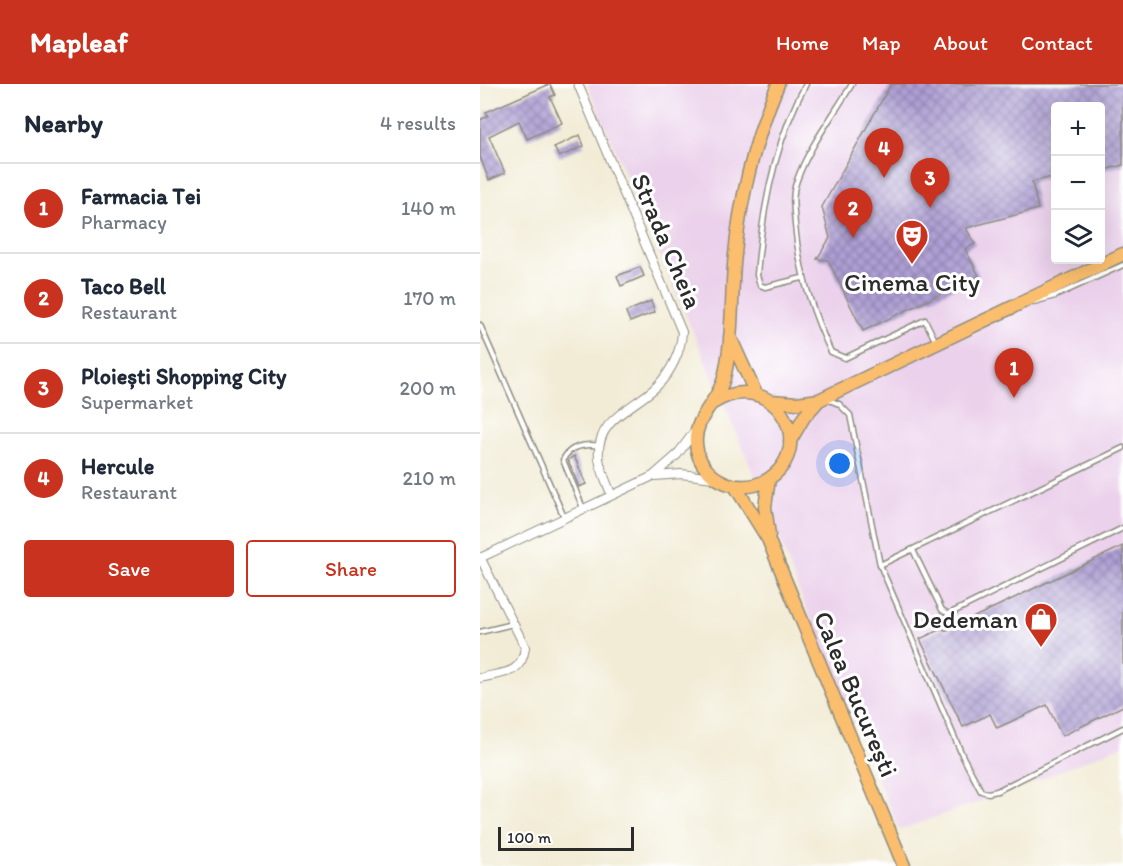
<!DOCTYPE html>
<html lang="en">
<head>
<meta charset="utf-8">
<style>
  body { margin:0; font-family:Itim,sans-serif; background:#f6f6f7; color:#1f2937 }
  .controls { position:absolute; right:18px; top:18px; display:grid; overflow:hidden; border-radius:6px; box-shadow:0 6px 24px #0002 }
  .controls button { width:54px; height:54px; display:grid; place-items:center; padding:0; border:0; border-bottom:2px solid #e0e1e3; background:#fff; color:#1f2937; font:30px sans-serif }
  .scale { position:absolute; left:18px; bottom:15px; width:136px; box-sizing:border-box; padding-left:6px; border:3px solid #2b2b2b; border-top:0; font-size:16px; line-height:21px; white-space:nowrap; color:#2b2b2b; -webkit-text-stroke:4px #fff; paint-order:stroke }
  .you { position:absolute; left:360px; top:380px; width:21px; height:21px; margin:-15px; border:4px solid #fff; border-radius:50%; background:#1a73e8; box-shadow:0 0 0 9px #1a73e833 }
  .badge { display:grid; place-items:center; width:39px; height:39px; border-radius:50%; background:#c8321e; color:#fff; font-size:20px; font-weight:700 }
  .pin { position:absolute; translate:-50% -50px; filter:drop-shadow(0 2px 3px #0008) }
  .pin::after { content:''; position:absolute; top:32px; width:21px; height:18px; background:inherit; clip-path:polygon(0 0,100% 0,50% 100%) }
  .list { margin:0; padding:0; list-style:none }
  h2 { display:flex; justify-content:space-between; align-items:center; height:78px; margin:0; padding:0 24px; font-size:26px }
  h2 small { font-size:20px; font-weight:400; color:#747a83 }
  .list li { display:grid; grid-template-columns:39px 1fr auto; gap:18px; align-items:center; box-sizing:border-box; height:90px; padding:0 24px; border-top:2px solid #e0e1e3 }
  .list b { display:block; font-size:22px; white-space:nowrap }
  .list p { margin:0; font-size:20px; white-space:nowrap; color:#747a83 }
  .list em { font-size:20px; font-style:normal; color:#747a83 }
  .actions { display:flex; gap:12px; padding:18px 24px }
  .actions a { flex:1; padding:14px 0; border:2px solid #c8321e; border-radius:6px; text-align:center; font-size:21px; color:#c8321e }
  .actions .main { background:#c8321e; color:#fff }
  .icon { flex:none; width:33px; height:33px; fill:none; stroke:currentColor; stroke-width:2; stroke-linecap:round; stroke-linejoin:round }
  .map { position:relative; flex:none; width:643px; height:782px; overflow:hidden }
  header { display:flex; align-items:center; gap:36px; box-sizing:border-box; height:84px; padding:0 30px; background:#c8321e; color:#fff }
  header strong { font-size:28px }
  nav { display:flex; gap:33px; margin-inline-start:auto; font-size:21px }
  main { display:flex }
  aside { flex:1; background:#fff }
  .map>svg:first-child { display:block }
  .built { fill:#ebd1eb; fill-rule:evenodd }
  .building { fill:url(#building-cross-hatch) }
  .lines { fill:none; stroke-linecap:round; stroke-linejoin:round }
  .service-casing { stroke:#8e8c80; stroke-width:7 }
  .minor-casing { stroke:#8e8c80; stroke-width:10 }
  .primary-casing { stroke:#8e8c80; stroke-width:15 }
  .service { stroke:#fff; stroke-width:4 }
  .minor { stroke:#fff; stroke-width:8 }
  .primary { stroke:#fabe6e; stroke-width:12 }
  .labels { text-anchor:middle; stroke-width:6; stroke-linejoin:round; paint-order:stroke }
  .street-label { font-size:26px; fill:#2b2b2b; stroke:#fff }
  .poi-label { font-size:26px; fill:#2b2b2b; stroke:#fff }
</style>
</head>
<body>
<header>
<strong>Mapleaf</strong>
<nav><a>Home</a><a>Map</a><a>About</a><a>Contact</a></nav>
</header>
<main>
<aside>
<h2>Nearby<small>4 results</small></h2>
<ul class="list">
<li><span class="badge">1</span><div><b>Farmacia Tei</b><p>Pharmacy</p></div><em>140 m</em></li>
<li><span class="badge">2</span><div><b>Taco Bell</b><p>Restaurant</p></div><em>170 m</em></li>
<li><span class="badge">3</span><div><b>Ploiești Shopping City</b><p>Supermarket</p></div><em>200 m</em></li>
<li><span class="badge">4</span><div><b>Hercule</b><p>Restaurant</p></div><em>210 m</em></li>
</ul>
<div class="actions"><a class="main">Save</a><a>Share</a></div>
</aside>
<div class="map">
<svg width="643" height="782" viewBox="0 0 643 782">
  <defs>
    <pattern id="building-cross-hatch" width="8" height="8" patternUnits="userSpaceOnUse" patternTransform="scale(1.5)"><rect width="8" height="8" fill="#ae9fd4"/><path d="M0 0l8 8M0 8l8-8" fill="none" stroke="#8e82ac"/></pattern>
  </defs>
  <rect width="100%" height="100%" fill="#fff"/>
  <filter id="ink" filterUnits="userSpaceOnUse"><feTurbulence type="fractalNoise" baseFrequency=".0167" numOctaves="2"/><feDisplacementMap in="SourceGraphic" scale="12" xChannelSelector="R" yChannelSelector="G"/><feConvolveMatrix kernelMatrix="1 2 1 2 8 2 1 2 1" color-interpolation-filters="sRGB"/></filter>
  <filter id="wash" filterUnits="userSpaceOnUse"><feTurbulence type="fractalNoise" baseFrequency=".008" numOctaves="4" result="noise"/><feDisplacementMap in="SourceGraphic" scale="24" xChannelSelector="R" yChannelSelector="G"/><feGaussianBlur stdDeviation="1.35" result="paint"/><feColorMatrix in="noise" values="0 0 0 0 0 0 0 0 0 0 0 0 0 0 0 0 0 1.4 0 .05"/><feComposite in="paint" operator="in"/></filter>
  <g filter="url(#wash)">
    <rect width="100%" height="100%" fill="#f2ecd6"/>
    <!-- built -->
    <path class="built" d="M107,0H643V661L539,704L419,746L314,495L293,435ZM576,22H620V176H576Z"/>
    <g id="blocks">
      <!-- building -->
      <path class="building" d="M70,0L75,11L70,13L82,39L47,55L39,37L9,52L25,89L9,96L0,73V36L8,32L6,28Z
        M411,0H643V81L621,87V22H576V92L552,98L558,125L486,144L495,160L485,165L499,192L383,247L348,176L337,175L350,154L342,123Z
        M100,51L104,62L79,73L74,63Z
        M160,183L164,192L141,202L137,192Z
        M171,217L175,228L150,238L146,228Z
        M94,372L106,400L99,403L88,376Z
        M643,462V622L582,652L567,621L517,644L510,630L483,643L440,555L463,544L465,547Z"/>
    </g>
  </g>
  <g filter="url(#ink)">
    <use href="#blocks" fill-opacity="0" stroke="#8e8c80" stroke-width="1.5"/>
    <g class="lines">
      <defs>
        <path id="service" d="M372,0C354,31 329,62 317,96C311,111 314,125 315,141C319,187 331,226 351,268L365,274L445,236L456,258
          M322,194L285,203L280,201L277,191C282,126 294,58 326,0
          M554,218L575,212L643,181
          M0,241L84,433
          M347,315L359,320L370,331L400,481L483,673L501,707L508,709L517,707L643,644
          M103,424L83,376C89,362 106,359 119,362
          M433,466L462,526L469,530L643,444
          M400,481L643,364
          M0,548L33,540"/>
        <path id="minor" d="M98,0L202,248C201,268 191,288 177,302C154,325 115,334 119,375C121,387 127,399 131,410
          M175,392L201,390L234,394
          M0,473L45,563C42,591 24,588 0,594
          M0,474L173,392L197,371L215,347"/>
        <path id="primary" d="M250,253L276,310
          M291,317L317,319L339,316L643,170
          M233,319C292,281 341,362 287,396C258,413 218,394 216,359C214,333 238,318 244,294C253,257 251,219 254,181C259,119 274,57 298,0
          M310,357L324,333L339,316
          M255,402L288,455L424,782
          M289,451L285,423L289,395"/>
      </defs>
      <!-- service casing -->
      <use href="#service" class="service-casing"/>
      <!-- minor casing -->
      <use href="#minor" class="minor-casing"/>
      <!-- primary casing -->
      <use href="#primary" class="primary-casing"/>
      <!-- service -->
      <use href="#service" class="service"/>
      <!-- minor -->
      <use href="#minor" class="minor"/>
      <!-- primary -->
      <use href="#primary" class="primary"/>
    </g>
  </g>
  <!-- icons -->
  <defs>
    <symbol id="theatre-pin" viewBox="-11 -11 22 30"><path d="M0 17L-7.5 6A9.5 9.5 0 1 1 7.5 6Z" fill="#c8321e" stroke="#fff"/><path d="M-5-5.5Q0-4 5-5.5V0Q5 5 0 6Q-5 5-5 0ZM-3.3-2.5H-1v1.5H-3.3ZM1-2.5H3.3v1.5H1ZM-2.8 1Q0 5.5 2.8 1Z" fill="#fff"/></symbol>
    <symbol id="shop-pin" viewBox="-11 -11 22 30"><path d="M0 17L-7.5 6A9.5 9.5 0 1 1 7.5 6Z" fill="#c8321e" stroke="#fff"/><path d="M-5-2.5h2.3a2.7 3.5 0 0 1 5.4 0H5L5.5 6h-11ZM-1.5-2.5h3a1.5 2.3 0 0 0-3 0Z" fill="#fff"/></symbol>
  </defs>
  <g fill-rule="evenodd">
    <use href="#theatre-pin" x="413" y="133" width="38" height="52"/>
    <use href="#shop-pin" x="542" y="516" width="38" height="52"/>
  </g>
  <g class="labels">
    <!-- street labels -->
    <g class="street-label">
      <text transform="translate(187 157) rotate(67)" y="9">Strada Cheia</text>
      <text transform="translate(376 610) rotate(67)" y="9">Calea București</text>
    </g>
    <!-- poi labels -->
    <g class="poi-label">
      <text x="432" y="207">Cinema City</text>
      <text x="538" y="544" text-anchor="end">Dedeman</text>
    </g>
  </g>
</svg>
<div class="controls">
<button>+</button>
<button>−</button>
<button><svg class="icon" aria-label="layers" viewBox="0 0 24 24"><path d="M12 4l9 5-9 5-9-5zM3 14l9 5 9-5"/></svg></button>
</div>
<div class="scale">100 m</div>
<div class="you"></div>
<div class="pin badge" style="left:534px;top:314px">1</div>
<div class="pin badge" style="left:373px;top:154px">2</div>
<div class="pin badge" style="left:450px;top:124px">3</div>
<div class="pin badge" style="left:404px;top:94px">4</div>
</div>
</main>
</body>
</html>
